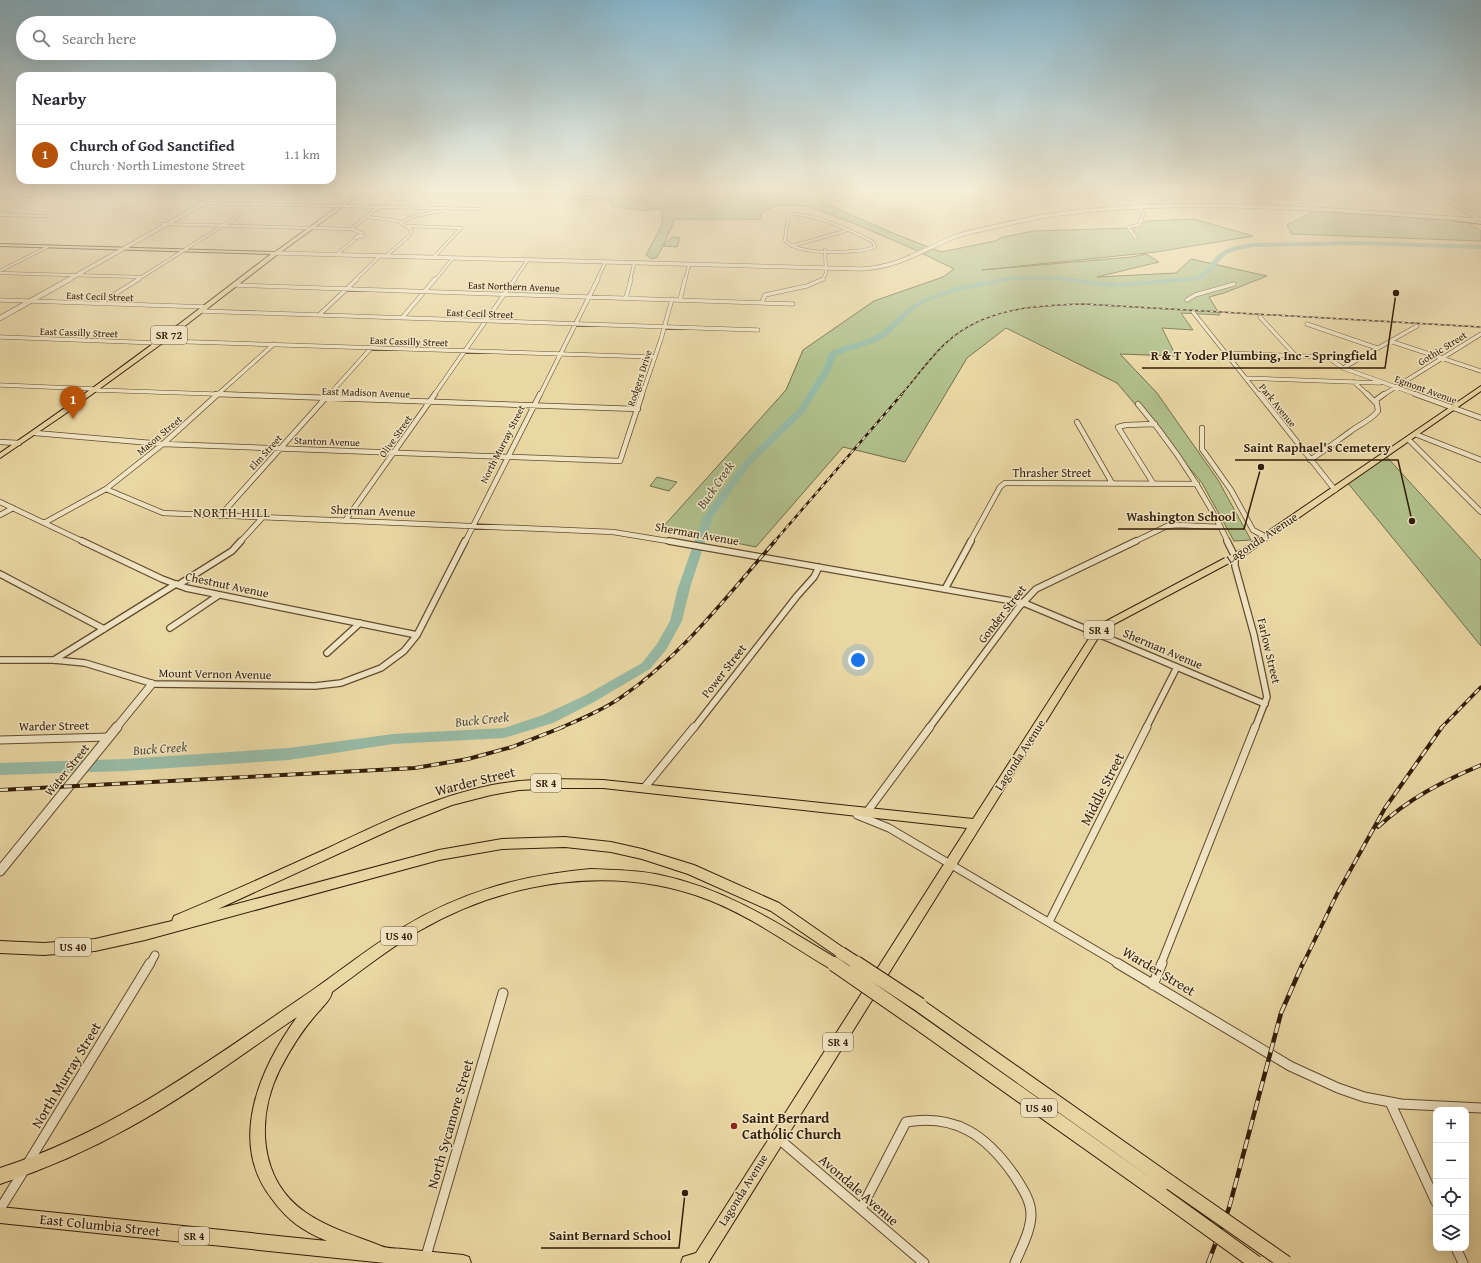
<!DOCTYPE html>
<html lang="en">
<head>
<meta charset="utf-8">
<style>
  body { margin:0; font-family:"Gentium Book Plus",serif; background:#f2f2f3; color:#2b2b33 }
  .controls { position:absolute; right:12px; bottom:12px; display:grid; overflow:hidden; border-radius:8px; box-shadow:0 4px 16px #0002 }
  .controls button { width:36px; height:36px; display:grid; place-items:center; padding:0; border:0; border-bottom:1px solid #e1e1e2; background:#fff; color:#2b2b33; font:20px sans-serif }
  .you { position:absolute; left:858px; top:660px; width:14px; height:14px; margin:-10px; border:3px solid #fff; border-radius:50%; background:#1a73e8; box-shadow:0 0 0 6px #1a73e833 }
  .badge { display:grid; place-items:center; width:26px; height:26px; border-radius:50%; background:#b45309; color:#fff; font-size:13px; font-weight:700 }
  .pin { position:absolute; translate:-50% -33px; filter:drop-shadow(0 1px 2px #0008) }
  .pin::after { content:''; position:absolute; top:21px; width:14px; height:12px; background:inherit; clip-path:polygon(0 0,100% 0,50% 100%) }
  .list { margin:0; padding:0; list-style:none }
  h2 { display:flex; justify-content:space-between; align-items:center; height:52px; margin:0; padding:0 16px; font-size:17px }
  h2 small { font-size:13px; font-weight:400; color:#7c7c81 }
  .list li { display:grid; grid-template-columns:26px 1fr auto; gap:12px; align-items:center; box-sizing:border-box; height:60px; padding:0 16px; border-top:1px solid #e1e1e2 }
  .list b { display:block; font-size:15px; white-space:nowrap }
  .list p { margin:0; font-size:13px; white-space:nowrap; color:#7c7c81 }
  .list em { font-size:13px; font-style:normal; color:#7c7c81 }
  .icon { flex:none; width:22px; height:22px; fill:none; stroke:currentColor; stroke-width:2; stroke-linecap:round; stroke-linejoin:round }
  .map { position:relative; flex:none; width:1481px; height:1263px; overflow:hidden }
  .search { position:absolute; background:#fff; box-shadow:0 4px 16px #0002; left:16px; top:16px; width:320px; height:44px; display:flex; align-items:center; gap:10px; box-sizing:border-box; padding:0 14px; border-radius:22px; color:#7c7c81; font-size:15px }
  .panel { position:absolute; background:#fff; box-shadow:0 4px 16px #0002; left:16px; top:72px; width:320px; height:112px; border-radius:12px }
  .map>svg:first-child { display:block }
  .green { fill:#b0bf8b; stroke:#726e4a }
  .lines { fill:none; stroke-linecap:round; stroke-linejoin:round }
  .river { fill:#97baa5; fill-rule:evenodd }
  .minor-far5-casing { stroke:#614c2f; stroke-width:3.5 }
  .minor-far4-casing { stroke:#614c2f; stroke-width:4.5 }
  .minor-far3-casing { stroke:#614c2f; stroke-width:6 }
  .minor-far2-casing { stroke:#614c2f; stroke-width:8 }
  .minor-far1-casing { stroke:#614c2f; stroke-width:9 }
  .minor-casing { stroke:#614c2f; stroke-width:11 }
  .tertiary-far3-casing { stroke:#614c2f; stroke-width:4.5 }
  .tertiary-far2-casing { stroke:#614c2f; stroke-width:5.5 }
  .tertiary-far1-casing { stroke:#614c2f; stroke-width:9 }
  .tertiary-casing { stroke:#614c2f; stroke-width:11 }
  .primary-casing { stroke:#341e08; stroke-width:2 }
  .minor-far5 { stroke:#f1e5c4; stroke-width:2.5 }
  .minor-far4 { stroke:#f1e5c4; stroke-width:3.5 }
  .minor-far3 { stroke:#f1e5c4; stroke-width:4.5 }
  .minor-far2 { stroke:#f1e5c4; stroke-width:5.5 }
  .minor-far1 { stroke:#f1e5c4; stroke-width:7 }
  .minor { stroke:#f1e5c4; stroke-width:9 }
  .tertiary-far3 { stroke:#f1e5c4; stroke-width:3.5 }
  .tertiary-far2 { stroke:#f1e5c4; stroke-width:4.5 }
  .tertiary-far1 { stroke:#f1e5c4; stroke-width:7 }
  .tertiary { stroke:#f1e5c4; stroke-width:9 }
  .primary { fill:#e9d7a4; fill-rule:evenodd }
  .rail-far4-casing { stroke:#341e08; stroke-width:1.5 }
  .rail-far3-casing { stroke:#341e08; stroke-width:2.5 }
  .rail-far2-casing { stroke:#341e08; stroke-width:3.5 }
  .rail-far1-casing { stroke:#341e08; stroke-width:4 }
  .rail-casing { stroke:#341e08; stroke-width:4.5 }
  .rail-far4 { stroke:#f1e5c4; stroke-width:1; stroke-dasharray:3; stroke-linecap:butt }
  .rail-far3 { stroke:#f1e5c4; stroke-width:1.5; stroke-dasharray:4.5; stroke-linecap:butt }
  .rail-far2 { stroke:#f1e5c4; stroke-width:2; stroke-dasharray:6; stroke-linecap:butt }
  .rail-far1 { stroke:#f1e5c4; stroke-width:2.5; stroke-dasharray:8; stroke-linecap:butt }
  .rail { stroke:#f1e5c4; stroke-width:3; stroke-dasharray:10; stroke-linecap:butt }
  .primary-bridge-far1-casing { stroke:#341e08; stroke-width:14; stroke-linecap:butt }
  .primary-bridge-casing { stroke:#341e08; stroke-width:16; stroke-linecap:butt }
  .primary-bridge-far1 { stroke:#e9d7a4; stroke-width:12 }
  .primary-bridge { stroke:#e9d7a4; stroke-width:14 }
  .poi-dot { fill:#8f2418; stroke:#f1e5c4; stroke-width:1.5 }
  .labels { text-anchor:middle; stroke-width:3; stroke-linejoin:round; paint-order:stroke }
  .far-street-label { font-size:10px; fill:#341e08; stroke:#f1e5c4 }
  .shield { fill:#f1e5c4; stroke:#6d5a40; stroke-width:1 }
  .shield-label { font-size:11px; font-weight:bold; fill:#341e08 }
  .street-label { font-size:12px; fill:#341e08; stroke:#f1e5c4 }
  .water-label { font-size:13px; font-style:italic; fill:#524d37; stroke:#f1e5c4 }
  .neighbourhood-label { font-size:13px; letter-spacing:1px; fill:#341e08; stroke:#f1e5c4 }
  .near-street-label { font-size:14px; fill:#341e08; stroke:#f1e5c4 }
  .near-poi-label { font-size:14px; font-weight:bold; fill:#341e08; stroke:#f1e5c4; text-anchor:start }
  .leader { fill:none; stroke:#341e08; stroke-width:1.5 }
  .callout-dot { fill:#341e08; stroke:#f1e5c4; stroke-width:1.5 }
  .callout-label { font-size:13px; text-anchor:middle; font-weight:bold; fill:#341e08; stroke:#f1e5c4; stroke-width:3; stroke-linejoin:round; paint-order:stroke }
</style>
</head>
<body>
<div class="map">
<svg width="1481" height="1263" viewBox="0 0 1481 1263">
  <rect width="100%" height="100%" fill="#e9d7a4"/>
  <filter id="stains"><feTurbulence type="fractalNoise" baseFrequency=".005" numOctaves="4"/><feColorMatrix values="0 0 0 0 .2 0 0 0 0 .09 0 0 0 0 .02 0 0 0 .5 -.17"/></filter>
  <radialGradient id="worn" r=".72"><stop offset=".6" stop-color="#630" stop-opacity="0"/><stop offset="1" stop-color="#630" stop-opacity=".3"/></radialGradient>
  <!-- green -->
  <path class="green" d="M604,188H844L837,190L836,195L821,201L890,232L941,252L995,241L1003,237L1034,231L1132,228L1148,221L1194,219L1253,236L1156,252L982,270L1132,257L1146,254L1159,262L1097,277L1176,273L1191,259L1267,276L1224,293L1209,297L1220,315L1181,313L1193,330L1162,328L1176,356L1120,354L1157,393L1218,480L1251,540L1234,541L1202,483L1117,383L1006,328L967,358L905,462L843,447L756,547L662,528L786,390L803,350L874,301L943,277L954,269L909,247L853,223L806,206L778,205L761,213L760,219H675L663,246L672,237L680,238L677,247L663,246L657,257L652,259L646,255L663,223L661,219L663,218L661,208L645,211L612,206L610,198H598Z
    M1315,211L1465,221L1481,231V241L1292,234L1287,225Z
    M1385,455L1481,560V646L1347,482Z
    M657,477L677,482L669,491L650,486Z"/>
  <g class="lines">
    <!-- river -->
    <path class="river" d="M1359,241L1481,245V249L1359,245L1253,247L1238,250L1226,254L1204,278L1191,281L1121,287L1099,286L1059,280H1013L958,291L930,300L914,309L887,336L874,343L842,353L836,356L832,368L804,413L751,464L713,517L690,588L682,621L666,650L650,669L594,702L553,723L504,738L393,744L289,760L125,771L0,775V763L125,759L289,748L393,734L504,728L543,715L584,696L642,663L657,644L670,621L678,588L703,517L745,460L798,409L824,368L829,353L836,349L868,339L881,332L910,307L926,298L956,287L1013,276H1059L1099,282L1121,283L1191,277C1209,274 1209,260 1222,252C1231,246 1243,245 1253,243Z"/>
    <defs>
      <path id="minor-far5" d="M1119,188L1144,213L1139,225L1128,227L1136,238
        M361,192L595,198
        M552,197L557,188
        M0,198L34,199
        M199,203L480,209L502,188
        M423,208L446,188
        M793,214C820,216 849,229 873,242L875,247C858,254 797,256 785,240L788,216Z
        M0,215L60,188
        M2,215L45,216
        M368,217L398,221L412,230L410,235L386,256
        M401,223L414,216L441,211
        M162,224L351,229L362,233L361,235
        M408,226L461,228L433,258
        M351,229L379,207
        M359,235L364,236L355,238Z
        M792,246L845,231
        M336,255L354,240
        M0,271L47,247
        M0,273L140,277
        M137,280L282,188
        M355,280L380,256
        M435,280L453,258
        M514,280L527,261
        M597,280L605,263
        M630,280L634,264
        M685,280L689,265
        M822,280L826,273L825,250"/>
      <path id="minor-far4" d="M234,285L793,304
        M626,298L631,279
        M0,300L207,307
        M680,300L685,279
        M1187,300L1195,295L1234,284
        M762,302L765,295L807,286L823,279
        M99,304L139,279
        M201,311L758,330
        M1193,312L1259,395
        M319,315L357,279
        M1260,317L1295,355
        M402,318L435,279
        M1307,324L1377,348
        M0,337L158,343
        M162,341L655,357
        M1390,341L1481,371
        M1226,353L1327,357L1343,368L1418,395
        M1343,368L1417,326
        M1246,378L1380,383
        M1354,382L1368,395
        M0,385L95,389
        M94,390L244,395
        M217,395L274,344
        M329,395L372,347
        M434,395L515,279
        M540,395L598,279
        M642,395L661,339L672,299
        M1383,395L1481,334"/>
      <path id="minor-far3" d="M216,394L638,409
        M1259,394L1335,490
        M1415,394L1481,418
        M1138,404C1174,446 1204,492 1228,542
        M1377,404L1376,400L1384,394
        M1077,422L1112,483
        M1202,428V449L1231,490L1253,530L1266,537
        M35,433L163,444L620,461L642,394
        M1415,434L1481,460
        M1408,439L1481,512
        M0,442L19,443
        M1310,460C1324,451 1337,441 1351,431C1360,424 1370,421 1378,411L1377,404L1367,394
        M1153,483L1118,427L1126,425L1155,424
        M106,489L163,513L613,532L674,542
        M0,502L84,542
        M0,515L13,508
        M220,516L329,394
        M345,521L435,394
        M44,523L106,489L163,444L218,394
        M240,542L262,518
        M465,542L540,394
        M970,542L1000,487L1005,483L1197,484
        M1134,542L1167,526L1178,525L1220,527"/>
      <path id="minor-far2" d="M82,541L162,579L186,588L417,635
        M669,541L1024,603L1265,704
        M1227,541L1235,557V566L1254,635L1267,697L1255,728
        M0,574L104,629
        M178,585L232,551L241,541
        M945,589L971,541
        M170,628L219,595
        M327,653L360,623
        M0,660H54L85,663L154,684L315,686L341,683L381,668L404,651L417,635L465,541
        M54,660L176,584
        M694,728L797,596L814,577L819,567
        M929,728L1019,607L1036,589L1136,541
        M1146,728L1177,667"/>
      <path id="minor-far1" d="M0,740L109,737
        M645,787L694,727
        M867,812L930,727
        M857,815L889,828L1119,964
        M1049,922L1147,727
        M150,964L155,955
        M1161,964L1255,727"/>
      <path id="minor" d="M1117,963L1290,1066L1338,1088L1364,1097L1401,1104L1481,1108
        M1153,985L1162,963
        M1390,1102L1436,1202
        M779,1139L924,1263
        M28,1163L150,963
        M0,1209L23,1172
        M861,1209L906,1122C956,1114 986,1135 1014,1175C1021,1186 1031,1200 1031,1214C1031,1231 1021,1248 1015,1263
        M1456,1248L1463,1263
        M424,1263L503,993"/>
      <path id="tertiary-far3" d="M1426,188L1481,220
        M276,253L862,269C902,266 921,250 957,236C968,232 981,230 993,227C1015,222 1036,217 1058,214C1199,196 1341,211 1481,220
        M68,280L231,188"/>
      <path id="tertiary-far2" d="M0,318L70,279"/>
      <path id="tertiary-far1" d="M116,728L152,684"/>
      <path id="tertiary" d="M0,871L117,727"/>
      <path id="primary" d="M364,188H369L278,254L164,342L62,416L0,458V453C93,390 182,323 271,254L0,246V244L275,252Z
        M1454,218L1481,222V224L1452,220Z
        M1481,386V391L1248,553L1103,630L708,1263H681L683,1257L696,1253L967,828L603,788H561L519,790L491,795L452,805L399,826L218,909L439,850L502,839L565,837L611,842L642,849L694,865L779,903L845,949L847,953L845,957L841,959L771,911L688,874L642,859L611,852L565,847L502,849L439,860L145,940L95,951L44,955L0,953V941L44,943L95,939L172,921L174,916C225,895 275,872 326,849C379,824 433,797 492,785C528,778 566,779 603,780L973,819L1097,626L1242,549Z
        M591,869C614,870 638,870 660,875C727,889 781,925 839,960L840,964L839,968L834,970L829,968C790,945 752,917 709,900C614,863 505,881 419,931C388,949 361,971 332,992C331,999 325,1004 321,1009C304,1027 291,1048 280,1069C256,1117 258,1179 305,1212C328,1228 356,1236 381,1246C387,1249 396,1248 403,1249C423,1251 443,1253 463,1255L469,1257L471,1263H385L0,1223V1207L327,1241C303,1231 287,1220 272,1199C227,1142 260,1068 297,1017C242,1054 189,1095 130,1127C89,1150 45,1169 0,1184V1168C114,1131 203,1065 301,998C334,976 365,950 400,929C460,892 521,875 591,869Z
        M920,998L1176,1178L1179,1183L1176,1188L1171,1191L1166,1189L1171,1193L1174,1198L1171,1203L1166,1206L1161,1203L907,1023L905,1018L907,1013L912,1011L917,1013L1158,1183L915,1010L913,1005L915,1000Z"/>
    </defs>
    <!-- minor-far5 casing -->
    <use href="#minor-far5" class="minor-far5-casing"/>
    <!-- minor-far4 casing -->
    <use href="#minor-far4" class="minor-far4-casing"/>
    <!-- minor-far3 casing -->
    <use href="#minor-far3" class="minor-far3-casing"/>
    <!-- minor-far2 casing -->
    <use href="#minor-far2" class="minor-far2-casing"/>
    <!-- minor-far1 casing -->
    <use href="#minor-far1" class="minor-far1-casing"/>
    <!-- minor casing -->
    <use href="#minor" class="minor-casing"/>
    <!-- tertiary-far3 casing -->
    <use href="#tertiary-far3" class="tertiary-far3-casing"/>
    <!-- tertiary-far2 casing -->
    <use href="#tertiary-far2" class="tertiary-far2-casing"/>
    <!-- tertiary-far1 casing -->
    <use href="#tertiary-far1" class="tertiary-far1-casing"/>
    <!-- tertiary casing -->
    <use href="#tertiary" class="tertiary-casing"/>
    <!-- primary casing -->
    <use href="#primary" class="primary-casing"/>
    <!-- minor-far5 -->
    <use href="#minor-far5" class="minor-far5"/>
    <!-- minor-far4 -->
    <use href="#minor-far4" class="minor-far4"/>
    <!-- minor-far3 -->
    <use href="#minor-far3" class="minor-far3"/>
    <!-- minor-far2 -->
    <use href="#minor-far2" class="minor-far2"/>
    <!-- minor-far1 -->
    <use href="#minor-far1" class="minor-far1"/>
    <!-- minor -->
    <use href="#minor" class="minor"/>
    <!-- tertiary-far3 -->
    <use href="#tertiary-far3" class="tertiary-far3"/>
    <!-- tertiary-far2 -->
    <use href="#tertiary-far2" class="tertiary-far2"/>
    <!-- tertiary-far1 -->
    <use href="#tertiary-far1" class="tertiary-far1"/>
    <!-- tertiary -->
    <use href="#tertiary" class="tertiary"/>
    <!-- primary -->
    <use href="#primary" class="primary"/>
    <defs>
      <path id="rail-far4" d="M901,395C916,378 930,357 947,342C984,308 1037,305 1084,304L1481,327"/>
      <path id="rail-far3" d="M774,542L902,394"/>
      <path id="rail-far2" d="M560,728C579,720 603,710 620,698C681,657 727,596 775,541
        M1441,728L1481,687"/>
      <path id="rail-far1" d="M0,790L415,768L468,759L512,747L563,727
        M1378,827C1408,799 1443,781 1481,765
        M1303,964L1337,894L1385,808L1442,727"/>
      <path id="rail" d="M1208,1263L1229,1208L1281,1013L1303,963"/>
    </defs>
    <!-- rail-far4 casing -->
    <use href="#rail-far4" class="rail-far4-casing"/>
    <!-- rail-far3 casing -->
    <use href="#rail-far3" class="rail-far3-casing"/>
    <!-- rail-far2 casing -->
    <use href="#rail-far2" class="rail-far2-casing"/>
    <!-- rail-far1 casing -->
    <use href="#rail-far1" class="rail-far1-casing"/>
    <!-- rail casing -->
    <use href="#rail" class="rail-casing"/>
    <!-- rail-far4 -->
    <use href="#rail-far4" class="rail-far4"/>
    <!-- rail-far3 -->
    <use href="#rail-far3" class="rail-far3"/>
    <!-- rail-far2 -->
    <use href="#rail-far2" class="rail-far2"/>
    <!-- rail-far1 -->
    <use href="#rail-far1" class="rail-far1"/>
    <!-- rail -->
    <use href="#rail" class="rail"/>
    <defs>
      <path id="primary-bridge-far1" d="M841,953L858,964"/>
      <path id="primary-bridge" d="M856,963L920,1005
        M834,964L912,1018
        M1171,1183L1286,1263
        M1166,1198L1256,1263"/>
    </defs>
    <!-- primary-bridge-far1 casing -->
    <use href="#primary-bridge-far1" class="primary-bridge-far1-casing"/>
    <!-- primary-bridge casing -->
    <use href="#primary-bridge" class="primary-bridge-casing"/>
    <!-- primary-bridge-far1 -->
    <use href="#primary-bridge-far1" class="primary-bridge-far1"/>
    <!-- primary-bridge -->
    <use href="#primary-bridge" class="primary-bridge"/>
  </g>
  <!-- sky -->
  <linearGradient id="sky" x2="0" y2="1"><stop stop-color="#87b6cd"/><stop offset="0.52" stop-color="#f5edd6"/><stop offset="1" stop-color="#f5edd6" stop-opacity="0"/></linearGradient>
  <rect width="1481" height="365" fill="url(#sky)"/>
  <!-- markers -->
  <circle class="poi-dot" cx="734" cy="1126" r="4"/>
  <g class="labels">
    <!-- far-street labels -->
    <g class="far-street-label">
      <text transform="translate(514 286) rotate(2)" y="4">East Northern Avenue</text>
      <text transform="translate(100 296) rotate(2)" y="4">East Cecil Street</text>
      <text transform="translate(480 313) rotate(2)" y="4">East Cecil Street</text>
      <text transform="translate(79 332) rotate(2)" y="4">East Cassilly Street</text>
      <text transform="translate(409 341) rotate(2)" y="4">East Cassilly Street</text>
      <text transform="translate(1442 348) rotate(-32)" y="4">Gothic Street</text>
      <text transform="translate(639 378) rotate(-72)" y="4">Rodgers Drive</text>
      <text transform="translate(1426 389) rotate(20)" y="4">Egmont Avenue</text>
      <text transform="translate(366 392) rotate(2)" y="4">East Madison Avenue</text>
      <text transform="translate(1278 405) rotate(51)" y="4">Park Avenue</text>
      <text transform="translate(159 435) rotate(-40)" y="4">Mason Street</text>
      <text transform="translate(395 436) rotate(-55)" y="4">Olive Street</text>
      <text transform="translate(327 441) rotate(2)" y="4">Stanton Avenue</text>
      <text transform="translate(502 444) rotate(-63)" y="4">North Murray Street</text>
      <text transform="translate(265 452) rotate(-48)" y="4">Elm Street</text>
    </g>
    <!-- shield labels -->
    <g class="shield">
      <rect x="151" y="326" width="36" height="18" rx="3"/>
      <rect x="1084" y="621" width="30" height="18" rx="3"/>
      <rect x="531" y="774" width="30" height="18" rx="3"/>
      <rect x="381" y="927" width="36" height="18" rx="3"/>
      <rect x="55" y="938" width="36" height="18" rx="3"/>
      <rect x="823" y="1033" width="30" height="18" rx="3"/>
      <rect x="1021" y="1099" width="36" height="18" rx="3"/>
      <rect x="179" y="1227" width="30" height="18" rx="3"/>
    </g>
    <g class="shield-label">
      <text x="169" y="339">SR 72</text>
      <text x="1099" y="634">SR 4</text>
      <text x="546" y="787">SR 4</text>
      <text x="399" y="940">US 40</text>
      <text x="73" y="951">US 40</text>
      <text x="838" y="1046">SR 4</text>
      <text x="1039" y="1112">US 40</text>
      <text x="194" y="1240">SR 4</text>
    </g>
    <!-- street labels -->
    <g class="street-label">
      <text x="1052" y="477">Thrasher Street</text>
      <text transform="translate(373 511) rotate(2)" y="4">Sherman Avenue</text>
      <text transform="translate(697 534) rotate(10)" y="4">Sherman Avenue</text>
      <text transform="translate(1262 538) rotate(-33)" y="4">Lagonda Avenue</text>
      <text transform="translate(227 585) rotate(12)" y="4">Chestnut Avenue</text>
      <text transform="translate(1002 614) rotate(-52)" y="4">Gonder Street</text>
      <text transform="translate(1163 649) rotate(23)" y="4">Sherman Avenue</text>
      <text transform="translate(1269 651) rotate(77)" y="4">Farlow Street</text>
      <text transform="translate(724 671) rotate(-52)" y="4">Power Street</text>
      <text transform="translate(215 674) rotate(1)" y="4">Mount Vernon Avenue</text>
      <text transform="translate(54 726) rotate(-1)" y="4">Warder Street</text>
      <text transform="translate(1020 755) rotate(-57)" y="4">Lagonda Avenue</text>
      <text transform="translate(67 770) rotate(-51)" y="4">Water Street</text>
      <text transform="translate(743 1190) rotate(-58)" y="4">Lagonda Avenue</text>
    </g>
    <!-- water labels -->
    <g class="water-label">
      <text transform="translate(715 485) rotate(-55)" y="5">Buck Creek</text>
      <text transform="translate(482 719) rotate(-6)" y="5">Buck Creek</text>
      <text transform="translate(160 748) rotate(-4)" y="5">Buck Creek</text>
    </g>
    <!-- neighbourhood labels -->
    <g class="neighbourhood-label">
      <text x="232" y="517">NORTH HILL</text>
    </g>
    <!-- near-street labels -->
    <g class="near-street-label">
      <text transform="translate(475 781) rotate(-14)" y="5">Warder Street</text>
      <text transform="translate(1102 789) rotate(-63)" y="5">Middle Street</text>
      <text transform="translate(1159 971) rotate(31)" y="5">Warder Street</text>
      <text transform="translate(66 1075) rotate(-59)" y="5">North Murray Street</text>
      <text transform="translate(450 1124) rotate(-74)" y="5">North Sycamore Street</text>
      <text transform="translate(859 1190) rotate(41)" y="5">Avondale Avenue</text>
      <text transform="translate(100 1225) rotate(6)" y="5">East Columbia Street</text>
    </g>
    <!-- near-poi labels -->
    <g class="near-poi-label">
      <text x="742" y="1123">Saint Bernard<tspan x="742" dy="16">Catholic Church</tspan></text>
    </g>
  </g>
  <!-- callouts -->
  <path class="leader" d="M1396 293L1385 368H1142M1412 521L1398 460H1235M1261 467L1244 529H1118M685 1193L679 1248H541"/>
  <g class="callout-dot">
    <circle cx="1396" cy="293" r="4"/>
    <circle cx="1412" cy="521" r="4"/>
    <circle cx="1261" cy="467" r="4"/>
    <circle cx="685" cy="1193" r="4"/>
  </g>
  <g class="callout-label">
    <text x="1264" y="360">R &amp; T Yoder Plumbing, Inc - Springfield</text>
    <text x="1317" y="452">Saint Raphael's Cemetery</text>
    <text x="1181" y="521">Washington School</text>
    <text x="610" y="1240">Saint Bernard School</text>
  </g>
  <rect width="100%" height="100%" filter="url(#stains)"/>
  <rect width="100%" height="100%" fill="url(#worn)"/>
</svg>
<div class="controls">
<button>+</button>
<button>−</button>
<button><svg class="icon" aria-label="locate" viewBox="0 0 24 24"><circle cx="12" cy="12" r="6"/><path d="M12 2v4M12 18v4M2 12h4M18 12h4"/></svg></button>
<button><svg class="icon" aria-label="layers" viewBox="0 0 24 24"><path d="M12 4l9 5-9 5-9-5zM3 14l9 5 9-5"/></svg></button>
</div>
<div class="you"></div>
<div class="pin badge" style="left:73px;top:419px">1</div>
<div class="search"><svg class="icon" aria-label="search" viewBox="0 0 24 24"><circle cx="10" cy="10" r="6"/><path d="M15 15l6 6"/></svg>Search here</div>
<section class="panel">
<h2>Nearby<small></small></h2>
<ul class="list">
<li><span class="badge">1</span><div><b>Church of God Sanctified</b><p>Church · North Limestone Street</p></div><em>1.1 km</em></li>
</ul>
</section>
</div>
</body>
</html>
